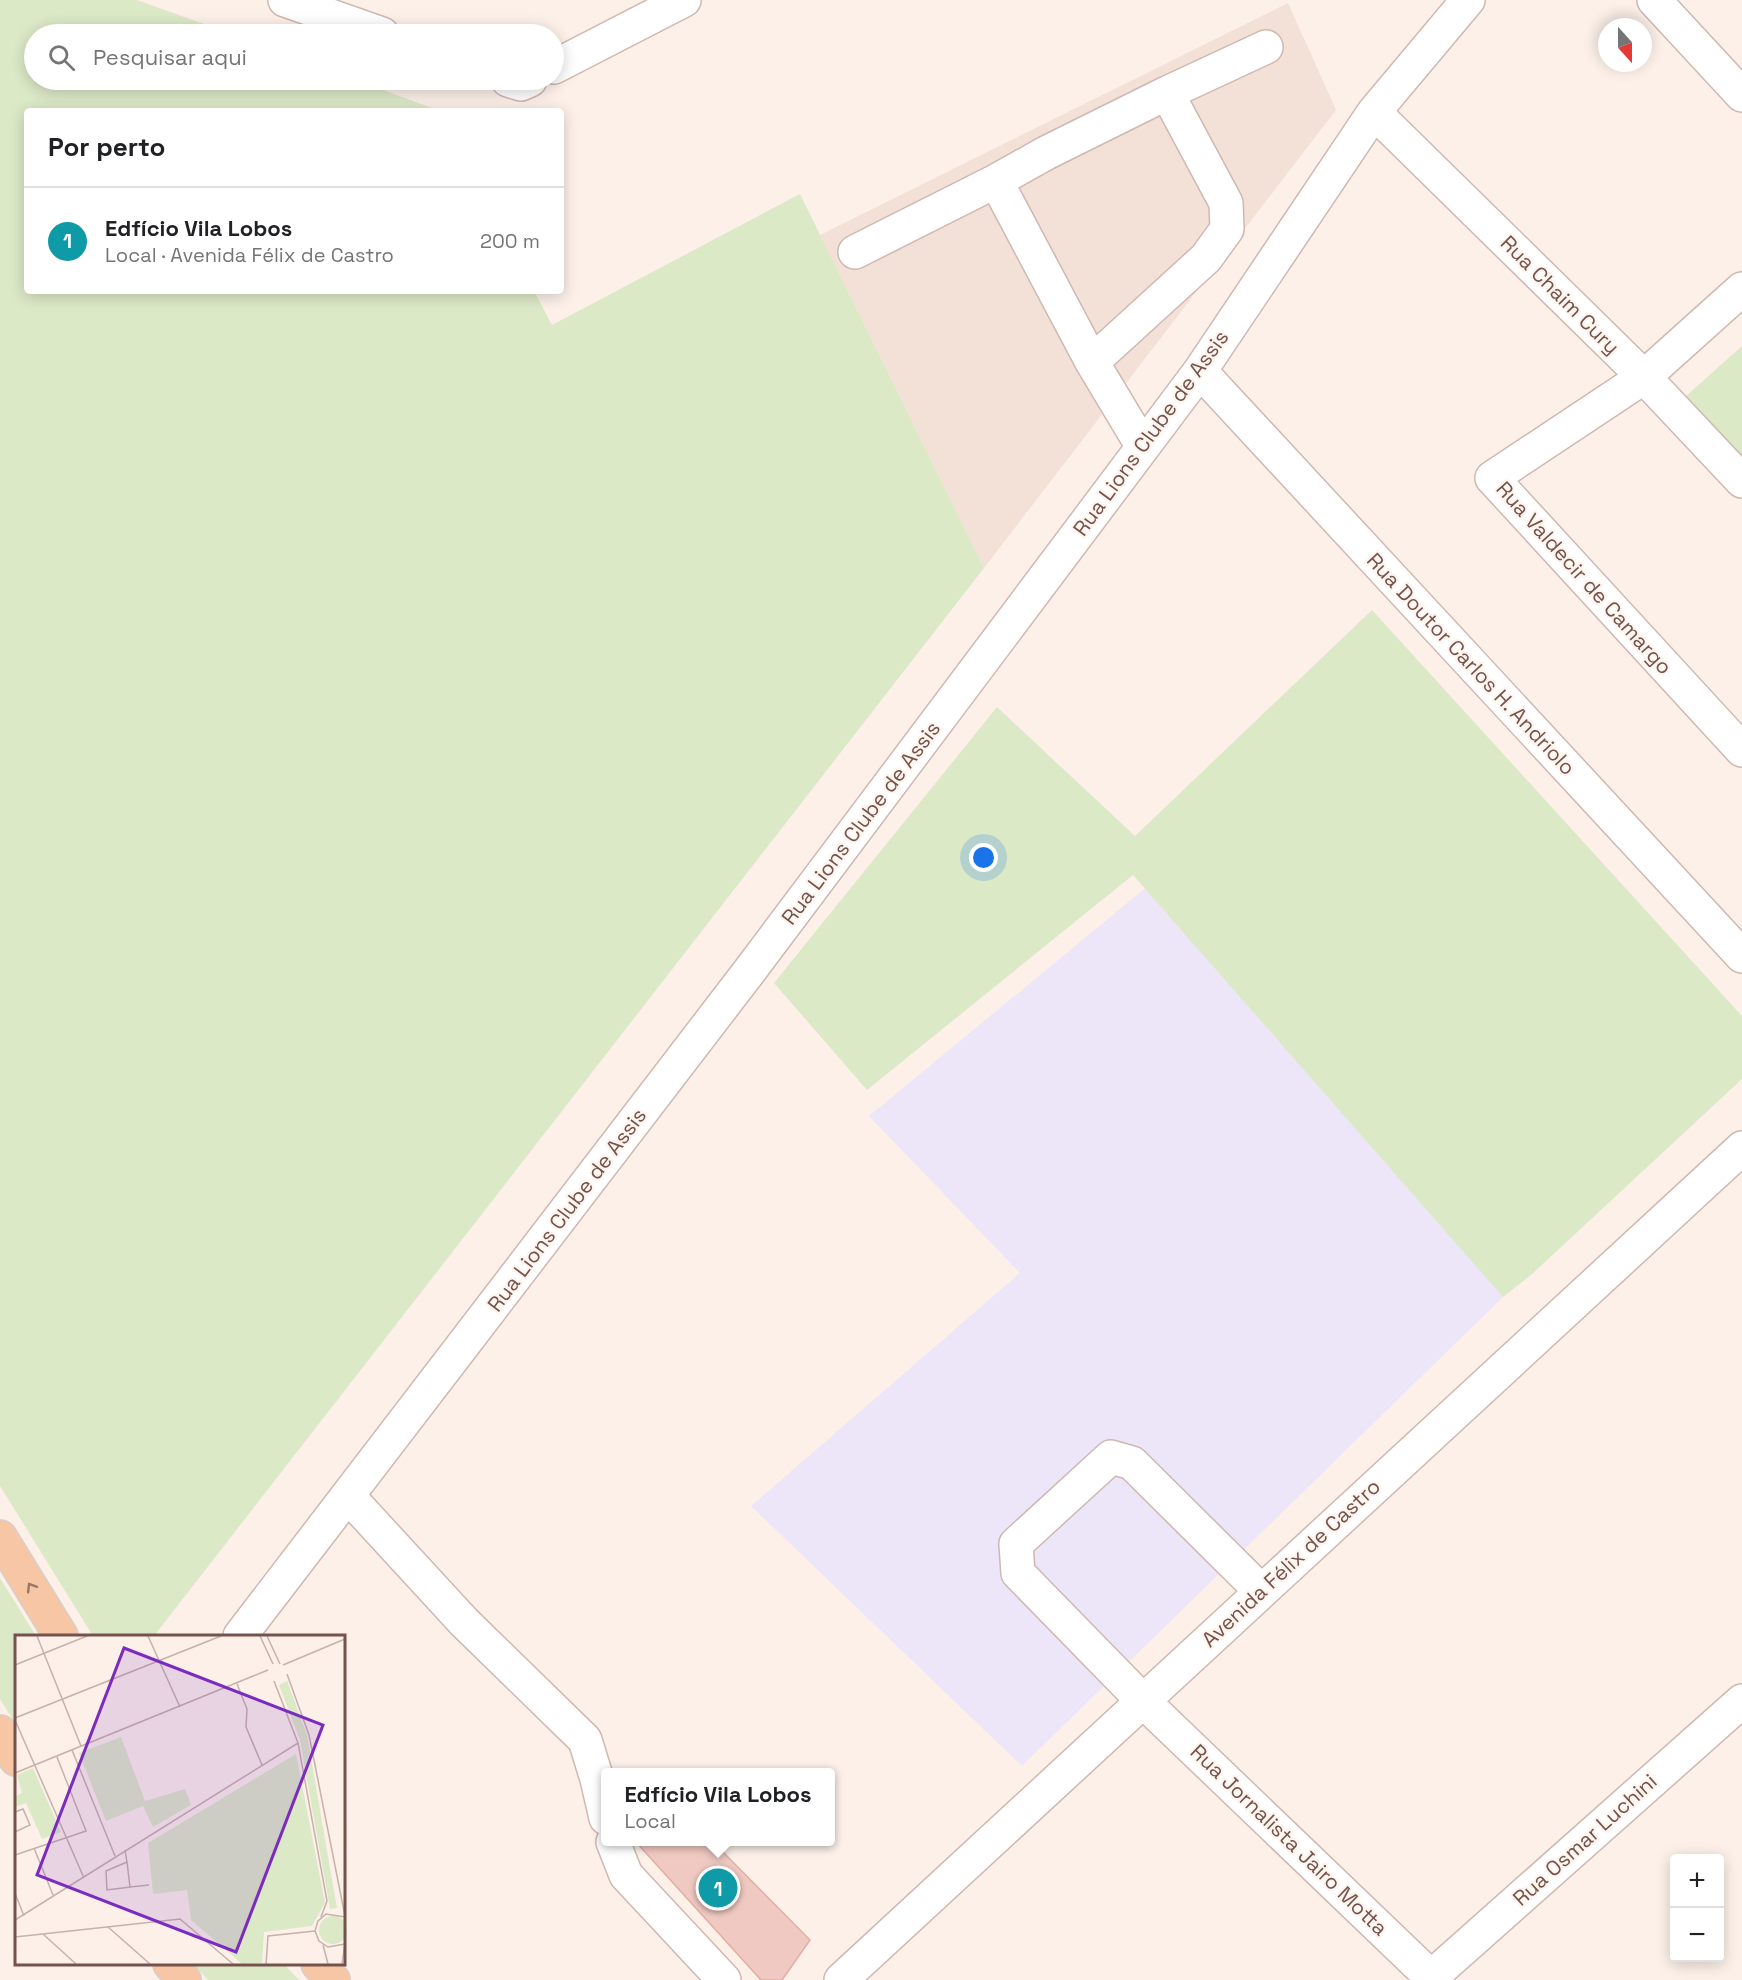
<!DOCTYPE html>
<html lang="pt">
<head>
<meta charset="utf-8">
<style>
  body { margin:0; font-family:"Space Grotesk",sans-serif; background:#f6f6f6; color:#202124 }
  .controls { position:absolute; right:18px; bottom:18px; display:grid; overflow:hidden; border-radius:6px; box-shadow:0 3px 15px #0003 }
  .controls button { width:54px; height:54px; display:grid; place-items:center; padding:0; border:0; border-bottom:2px solid #e0e0e0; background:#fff; color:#202124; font:30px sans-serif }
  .compass { position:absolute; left:1598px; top:18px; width:54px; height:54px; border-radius:50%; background:#fff; box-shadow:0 3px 15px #0003; rotate:159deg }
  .you { position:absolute; left:984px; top:858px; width:21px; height:21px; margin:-15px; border:4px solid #fff; border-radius:50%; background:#1a73e8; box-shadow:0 0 0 9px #1a73e833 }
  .badge { display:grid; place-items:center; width:39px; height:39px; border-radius:50%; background:#df5554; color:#fff; font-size:20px; font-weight:700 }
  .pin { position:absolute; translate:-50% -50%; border:3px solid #fff; box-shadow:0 2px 6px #0006 }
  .popup { position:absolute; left:601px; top:1768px; width:234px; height:78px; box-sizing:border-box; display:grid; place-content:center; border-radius:6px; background:#fff; filter:drop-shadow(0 2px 4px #0005); font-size:20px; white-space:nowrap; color:#757577 }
  .popup b { font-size:22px; color:#202124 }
  .popup::after { content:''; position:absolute; left:50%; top:100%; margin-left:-12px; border:12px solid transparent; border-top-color:#fff }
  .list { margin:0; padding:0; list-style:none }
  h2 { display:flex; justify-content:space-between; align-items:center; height:78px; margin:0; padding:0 24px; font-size:26px }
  h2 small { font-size:20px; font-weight:400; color:#757577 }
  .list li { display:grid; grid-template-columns:39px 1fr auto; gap:18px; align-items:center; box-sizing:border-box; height:108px; padding:0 24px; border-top:2px solid #e0e0e0 }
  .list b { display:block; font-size:22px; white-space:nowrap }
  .list p { margin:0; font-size:20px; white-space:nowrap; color:#757577 }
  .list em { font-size:20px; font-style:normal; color:#757577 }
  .icon { flex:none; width:33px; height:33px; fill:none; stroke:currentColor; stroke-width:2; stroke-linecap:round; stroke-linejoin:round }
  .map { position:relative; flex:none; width:1742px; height:1980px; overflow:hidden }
  .search { position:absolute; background:#fff; box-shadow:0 3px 15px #0003; left:24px; top:24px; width:540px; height:66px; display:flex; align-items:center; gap:15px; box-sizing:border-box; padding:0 21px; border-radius:33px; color:#757577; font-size:22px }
  .panel { position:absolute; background:#fff; box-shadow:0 3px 15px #0003; left:24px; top:108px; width:540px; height:186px; border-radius:6px }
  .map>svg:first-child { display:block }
  .residential { fill:#f3e1d8 }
  .education { fill:#ede5f8 }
  .green { fill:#dce9c7 }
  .building { fill:#f0cac2; stroke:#e2ada3; stroke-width:1.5 }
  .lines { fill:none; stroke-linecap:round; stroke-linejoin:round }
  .minor-casing { stroke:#cfb8b1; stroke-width:36 }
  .major-casing { stroke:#d8cfcd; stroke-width:36 }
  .minor { stroke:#fff; stroke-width:33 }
  .major { stroke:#f7c6a5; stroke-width:33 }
  .oneway { stroke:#9c7667 }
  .labels { text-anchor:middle; stroke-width:4.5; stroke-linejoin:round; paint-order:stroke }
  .street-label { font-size:21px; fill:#75534d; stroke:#fef5ef }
  .inset-road { fill:none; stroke:#c6b1ab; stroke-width:1.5 }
  .view { fill:#7b2cbf; fill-opacity:0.15; stroke:#7b2cbf; stroke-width:3 }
  .inset-edge { fill:none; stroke:#75534d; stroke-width:3 }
</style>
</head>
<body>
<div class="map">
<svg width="1742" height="1980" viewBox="0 0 1742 1980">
  <rect width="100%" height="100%" fill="#fcf0e9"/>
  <!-- residential -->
  <path class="residential" d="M1288,3L1336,110L984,568L820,235Z"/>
  <!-- education -->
  <path class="education" d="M1160,876L1503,1297L1022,1766L751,1506L1020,1273L869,1116Z"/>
  <!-- green -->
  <path class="green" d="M0,0H137L232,34H34V80H356L440,111H27V291H534L552,325L800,194L984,568L154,1636H93L0,1486Z
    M1742,346V457L1685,397Z
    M1372,610L1742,1016V1079L1531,1275L1503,1297L1133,875L867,1090L774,983L997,707L1135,836Z
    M0,1578L36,1636H16V1725L0,1699Z
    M193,1964H284L299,1980H208Z"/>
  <!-- building -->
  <path class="building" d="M636,1842H713L810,1940L782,1980H761Z"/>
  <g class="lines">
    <defs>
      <path id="minor" d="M285,0L382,34
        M1654,0L1742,95
        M554,67L684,0
        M508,80L521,84L530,80
        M1167,93L1266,47
        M1374,112L1644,377L1742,481
        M855,252L996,181
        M1742,289L1644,377L1492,478L1742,750
        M1092,362L1206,258L1227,229L1226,203L1167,93L1046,153L996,181L1092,362L1143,447
        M1200,371L1742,956
        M348,1496L464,1622L585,1740L597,1779L606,1818
        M1261,1591L1132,1463L1111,1457L1016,1544L1018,1573L1143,1701L1434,1980
        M240,1636L751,969L1200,371L1374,112L1468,0
        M613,1842L626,1875L724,1980
        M841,1980L1742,1148
        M1428,1980L1742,1701"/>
      <path id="major" d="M0,1537L61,1636
        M0,1732L16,1759
        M170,1964L184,1980
        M318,1964L333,1980"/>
    </defs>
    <!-- minor casing -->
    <use href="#minor" class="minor-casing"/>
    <!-- major casing -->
    <use href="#major" class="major-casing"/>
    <!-- minor -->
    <use href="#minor" class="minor"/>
    <!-- major -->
    <use href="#major" class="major"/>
  </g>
  <!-- one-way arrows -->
  <defs><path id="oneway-chevron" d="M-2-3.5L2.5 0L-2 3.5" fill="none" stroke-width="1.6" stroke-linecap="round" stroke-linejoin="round" transform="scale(1.5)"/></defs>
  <use class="oneway" href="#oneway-chevron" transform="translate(31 1587) rotate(-122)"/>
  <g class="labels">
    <!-- street labels -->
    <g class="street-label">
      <text transform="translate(1560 295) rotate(45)" y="7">Rua Chaim Cury</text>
      <text transform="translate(1151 433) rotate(-54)" y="7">Rua Lions Clube de Assis</text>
      <text transform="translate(1584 578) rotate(48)" y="7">Rua Valdecir de Camargo</text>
      <text transform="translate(1471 664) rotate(47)" y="7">Rua Doutor Carlos H. Andriolo</text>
      <text transform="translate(861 823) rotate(-53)" y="7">Rua Lions Clube de Assis</text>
      <text transform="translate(567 1210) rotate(-53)" y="7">Rua Lions Clube de Assis</text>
      <text transform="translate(1291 1563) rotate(-43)" y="7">Avenida Félix de Castro</text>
      <text transform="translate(1289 1840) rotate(44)" y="7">Rua Jornalista Jairo Motta</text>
      <text transform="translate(1585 1840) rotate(-42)" y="7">Rua Osmar Luchini</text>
    </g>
  </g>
  <!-- overview -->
  <g transform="translate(15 1635)">
    <rect width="330" height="330" fill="#fcf0e9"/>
    <path d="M272,46L292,100L322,273L315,274L285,105L264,50ZM106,102L130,166L170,154L176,170L138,192L128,171L91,186L64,118ZM281,119L310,268L297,291L249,297L247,328L227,329L176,285L172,255L138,259L133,208ZM18,133L46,197L27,204L11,168L0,172V161L7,158L2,140ZM304 295a14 14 0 1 1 28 0a14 14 0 1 1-28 0Z" fill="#dce9c7"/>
    <path class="inset-road" d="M22,1L66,111M133,1L165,72M245,1L258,29M252,1L265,29M0,30L72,1M268,30L330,4M272,39L294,100L330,281M259,46L283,108L312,266L306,282M222,49L232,74L231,92L247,130M0,83L206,1M0,85L69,243M57,115L100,221M0,138L253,35M0,177L8,174L15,190L0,197M19,213L38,260M110,215L112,227L115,252L92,255L91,236L112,227M0,220L71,196L42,122M115,252L134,250M0,258L9,281M330,282L311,279L303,286L300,296L304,306L313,312L330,309M0,285L283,108M93,292L135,329M28,299L61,329M0,302L165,284L218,329M308,310L313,329M251,329L253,301L300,296M327,329L330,309"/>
    <path class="view" d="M109,13L308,90L221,317L22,240Z"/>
    <rect width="330" height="330" class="inset-edge"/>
  </g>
</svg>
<div class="controls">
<button>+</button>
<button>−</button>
</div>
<svg class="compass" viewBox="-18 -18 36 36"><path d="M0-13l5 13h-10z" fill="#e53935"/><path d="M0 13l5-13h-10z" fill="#757577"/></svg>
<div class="you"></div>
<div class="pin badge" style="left:718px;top:1888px;background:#0f9aa8">1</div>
<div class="popup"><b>Edfício Vila Lobos</b>Local</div>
<div class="search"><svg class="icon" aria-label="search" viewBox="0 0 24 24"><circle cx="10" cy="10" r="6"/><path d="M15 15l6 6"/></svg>Pesquisar aqui</div>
<section class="panel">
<h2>Por perto<small></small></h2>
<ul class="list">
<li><span class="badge" style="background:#0f9aa8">1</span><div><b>Edfício Vila Lobos</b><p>Local · Avenida Félix de Castro</p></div><em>200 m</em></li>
</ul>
</section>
</div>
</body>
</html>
